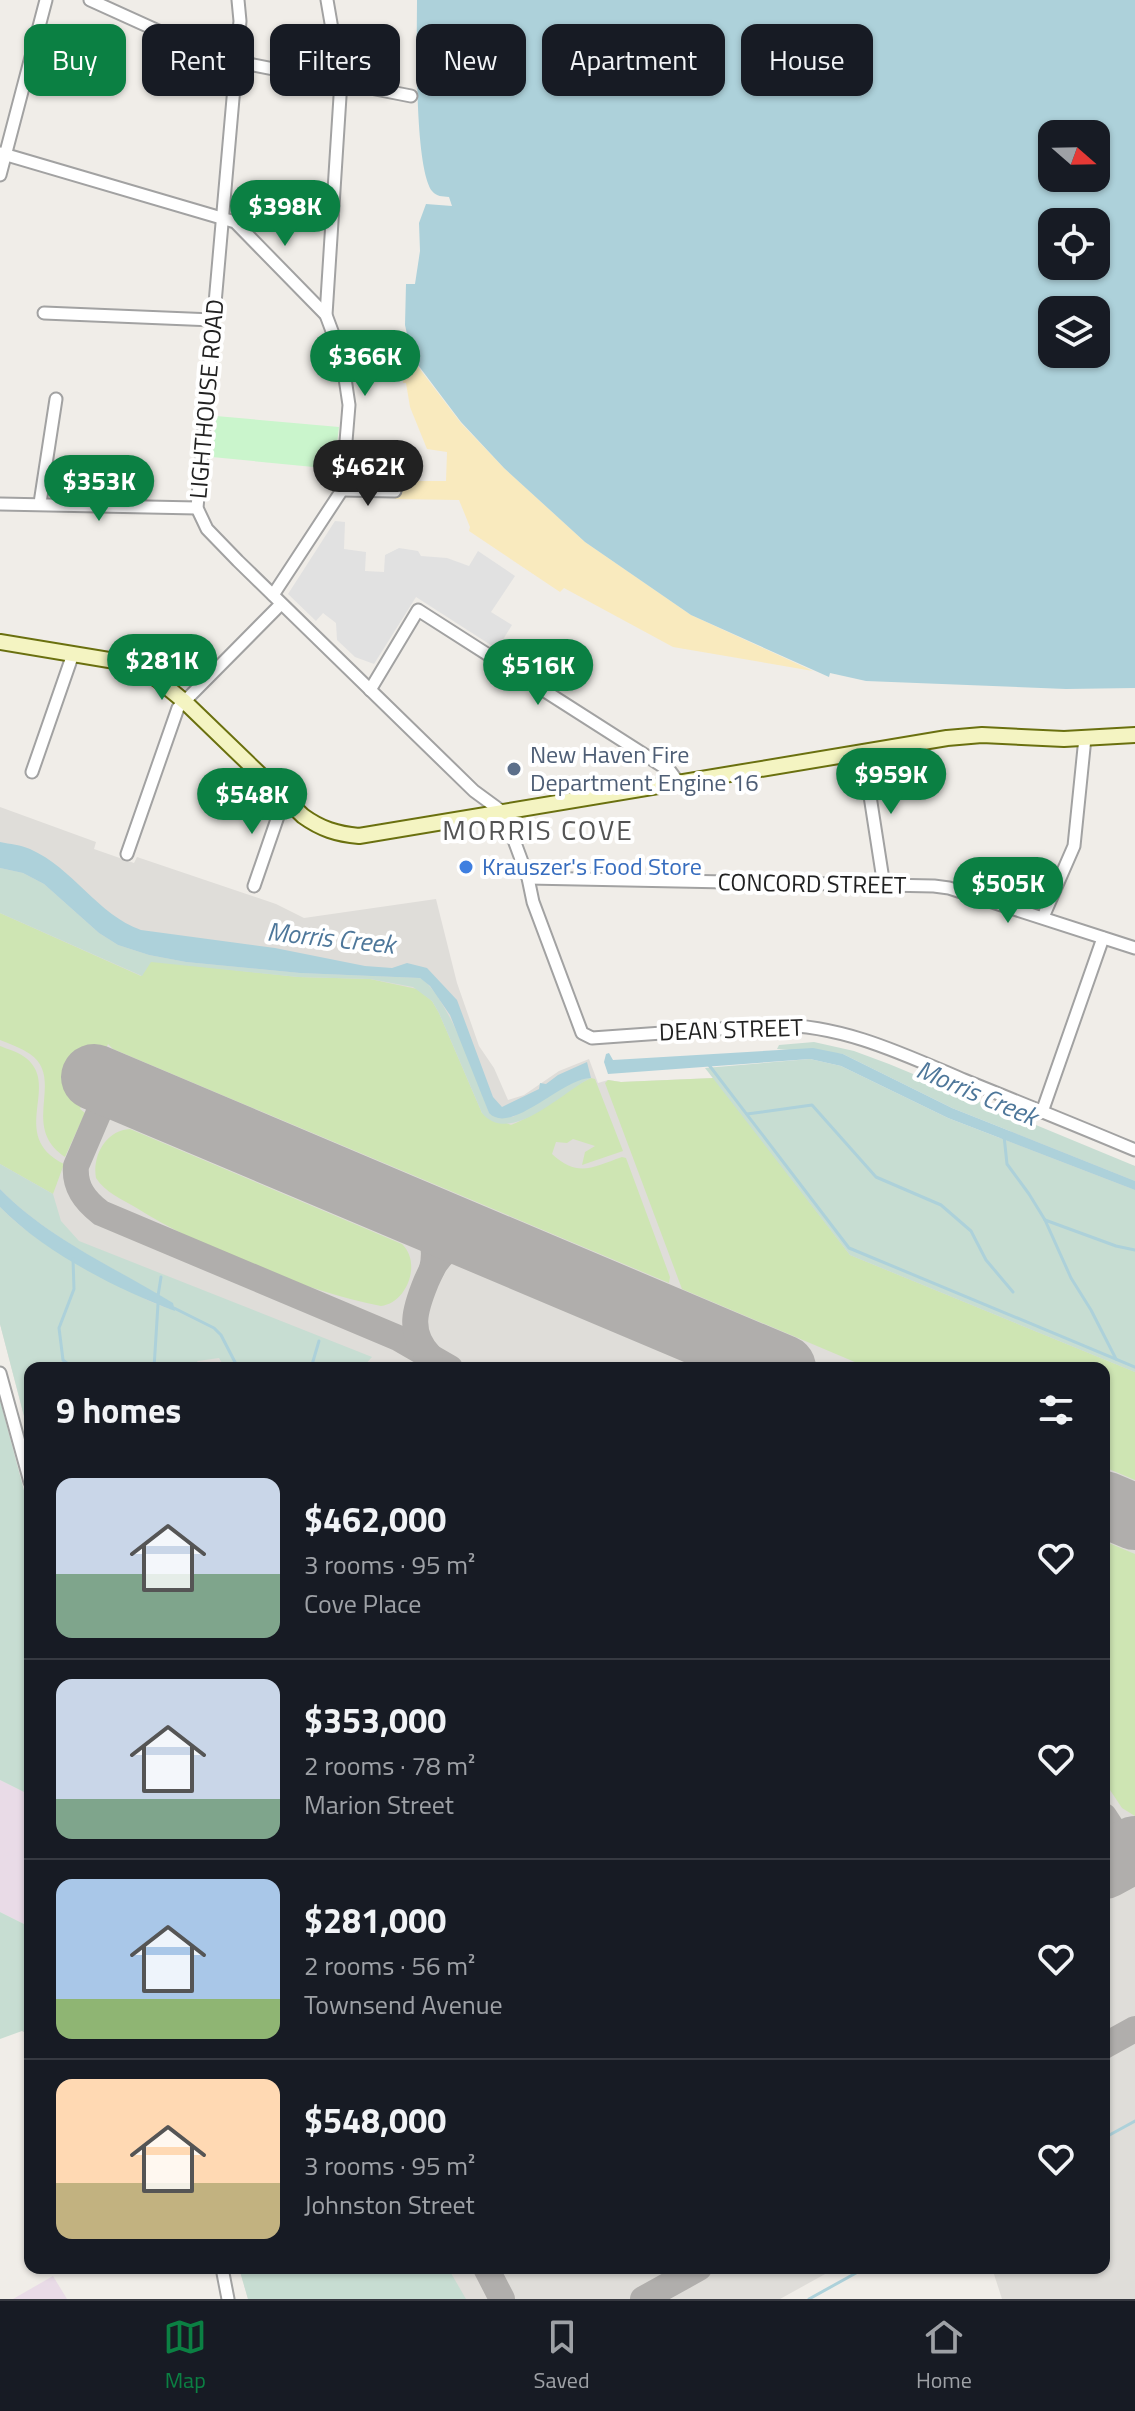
<!DOCTYPE html>
<html lang="en">
<head>
<meta charset="utf-8">
<style>
  :root { --surface:#171b24; --page:#20242c; --text:#f1f3f6; --muted:#9ea1a6; --line:#363941; --accent:#0b8043 }
  body { margin:0; font-family:"Titillium Web",sans-serif; background:var(--page); color:var(--text); height:100vh; display:flex; flex-direction:column; font-size:30px; white-space:nowrap }
  * { box-sizing:border-box; margin:0 }
  p { font-size:26px; color:var(--muted) }
  .icon { flex:none; width:44px; height:44px; fill:none; stroke:currentColor; stroke-width:2; stroke-linecap:round; stroke-linejoin:round }
  .map { position:relative; flex:1; overflow:hidden }
  .side { position:absolute; left:24px; top:1362px; width:1086px; height:912px; display:flex; flex-direction:column; background:var(--surface); border-radius:16px; box-shadow:0 2px 6px #0004 }
  .side>* { flex:none }
  .top-card { position:absolute; left:24px; top:24px; width:1088px; height:72px; display:flex; gap:16px }
  .needle { width:52px; rotate:110deg }
  .tools { position:absolute; left:1038px; top:120px; display:grid; gap:16px }
  .tools a { display:grid; place-items:center; width:72px; height:72px; border-radius:16px; background:var(--surface); box-shadow:0 2px 6px #0004; font-size:40px }
  .price { position:absolute; translate:-50% -68px; padding:0 18px; border-radius:28px; background:var(--accent); color:#fff; font-size:26px; line-height:52px; filter:drop-shadow(0 2px 4px #0008) }
  .price::after { content:''; position:absolute; left:50%; top:48px; width:24px; height:18px; margin-left:-12px; background:inherit; clip-path:polygon(0 0,100% 0,50% 100%) }
  .price.current { background:#222; color:#fff }
  ul { padding:0; list-style:none }
  li { display:flex; align-items:center; gap:24px; height:200px; padding:0 32px }
  li+li { border-top:2px solid var(--line) }
  li span { display:grid; place-items:center; flex:none; width:224px; height:160px; border-radius:16px; color:#555 }
  li>.icon { margin-inline-start:auto }
  span .icon { width:96px; height:96px; fill:#fffc; stroke-width:1 }
  li b { font-size:34px }
  h2 { display:flex; justify-content:space-between; align-items:center; height:96px; padding:0 32px; font-size:34px }
  .chip { padding:0 28px; border-radius:16px; background:var(--surface); box-shadow:0 2px 6px #0004; font-size:28px; line-height:72px }
  .chip.current { background:var(--accent); color:#fff }
  .dock { display:flex; justify-content:space-around; align-items:center; height:112px; border-top:2px solid var(--line); background:var(--surface); font-size:22px; color:var(--muted) }
  .dock a { display:grid; justify-items:center; gap:4px }
  .dock .current { color:var(--accent) }
  .map>svg:first-child { display:block }
</style>
</head>
<body>
<div class="map">
<svg width="1135" height="2299" viewBox="0 0 1135 2299">
  <rect width="100%" height="100%" fill="#f0ede8"/>
  <g fill="#e9dbe7">
    <path d="M0,1780L30,1795V1927L0,1912Z"/>
    <path d="M53,2276L67,2299H13Z"/>
  </g>
  <g fill="#dfddd9">
    <path d="M0,807L96,842L94,849L134,863L137,857L276,904L304,918L436,899L457,983L479,1046L494,1068L508,1100L524,1095L559,1071L589,1059L598,1083L608,1080L621,1082L714,1078L723,1075L996,1140L1013,1130L1135,1166V2299H1002L992,2268H1104V1368H30V1439L0,1324Z"/>
    <path d="M239,2268H836L780,2299H248Z"/>
  </g>
  <g fill="#cee5b3">
    <path d="M0,913L141,976L151,961L298,977L370,979L417,989L432,1001L439,1013L482,1113L511,1125C540,1114 563,1091 591,1078L595,1079L623,1151L582,1165L585,1152L595,1146L573,1139L567,1143L556,1142L552,1154C578,1178 593,1167 622,1157L626,1158L670,1277L669,1283L113,1049L108,1044L80,1109L85,1113L65,1157C19,1127 66,1079 30,1054C21,1048 10,1044 0,1040Z"/>
    <path d="M0,1046C7,1049 16,1051 23,1056C64,1083 6,1135 64,1164L53,1194L0,1164Z"/>
    <path d="M714,1078L850,1255L1135,1372V1480L1104,1467V1368H869L682,1289L605,1083L608,1080L621,1082Z"/>
    <path d="M130,1129L402,1244C422,1263 407,1303 381,1306C301,1290 204,1250 135,1207C121,1199 105,1192 96,1178C92,1156 106,1130 130,1129Z"/>
    <path d="M1104,1541L1135,1554V1816L1122,1808L1104,1781Z"/>
  </g>
  <g fill="#c7ddd2">
    <path d="M0,868L23,873L44,884L99,933L118,945L149,955L186,962L300,973L420,978C447,994 478,1081 489,1113L513,1117C533,1105 568,1078 591,1078C563,1091 510,1147 482,1113L439,1013L432,1001L413,987L370,979L298,977L151,962L142,976L0,913Z"/>
    <path d="M814,1042L854,1051L889,1064L1135,1166V1181L952,1108L843,1054L777,1049L779,1045Z"/>
    <path d="M810,1059L841,1066L948,1118L1135,1190V1372L850,1255L705,1068Z"/>
    <path d="M0,1164L53,1194L61,1221L79,1241L372,1357L362,1368H225L219,1358L198,1361L189,1368H30V1439L0,1324V1207C33,1241 76,1263 118,1285C136,1294 156,1306 175,1310L172,1303C113,1267 49,1239 0,1189Z"/>
    <path d="M0,1400L30,1513V1795L0,1780Z"/>
    <path d="M0,1912L30,1927V2035L22,2031L0,2039Z"/>
    <path d="M239,2268H448L466,2299H248Z"/>
  </g>
  <path fill="#f9eabe" d="M406,351L461,423L504,468L585,542L691,615L813,671L673,647L564,588L560,592L469,531L470,527L459,500L395,499L396,481H446L447,452L427,449L410,407L406,383H403Z"/>
  <path fill="#caf5cc" d="M216,416L339,427L334,469L212,457Z"/>
  <path fill="#e1e1e1" d="M335,521L345,522L344,549L366,552L365,571L384,572L385,555L399,548L418,551L421,556L447,558L469,566L478,551L515,576L491,612L512,625L497,649L416,597L374,664L355,657L337,640L336,623L323,613L316,621L288,594Z"/>
  <g fill="#add1da" fill-rule="evenodd">
    <path d="M417,0H1135V688L1066,689L866,681L830,673L829,677L691,615L585,542L504,468L461,422L412,357L405,325L406,284H415L420,251L419,223L426,204L452,206L449,197C442,196 437,197 432,191C414,166 417,37 417,0ZM1096,134V178H1052V134ZM1096,222V266H1052V222ZM1052,310H1096V354H1052Z"/>
    <path d="M0,842C10,844 21,845 30,849C73,868 98,915 141,930L275,948L365,966L392,968L407,963L427,968L457,1000L493,1097L502,1107L539,1089L540,1083L546,1084L558,1075L587,1062L591,1078C562,1078 511,1136 489,1113L450,1015L430,986L420,978L300,973L186,962L149,955L118,945L99,933L44,884L23,873L0,868Z"/>
    <path d="M813,1048L843,1054L952,1108L1135,1181V1190L948,1118L841,1066L810,1059L608,1074L604,1062L606,1054L609,1053L613,1060Z"/>
    <path d="M0,1189C49,1239 114,1267 173,1303L175,1311C116,1289 44,1252 0,1207Z"/>
  </g>
  <g fill="none" stroke-linecap="round" stroke-linejoin="round">
    <g stroke="#add1da" stroke-width="3">
      <path d="M709,1065L849,1248L1135,1367"/>
      <path d="M747,1114L812,1105L876,1177L941,1205L971,1231L986,1260L1013,1292"/>
      <path d="M1004,1136L1007,1164L1029,1194L1045,1220L1071,1278L1091,1310L1116,1359"/>
      <path d="M1045,1220L1116,1246L1135,1250"/>
      <path d="M158,1296L161,1277"/>
      <path d="M174,1308L214,1328L221,1335L238,1368"/>
      <path d="M73,1368L63,1360L59,1328L74,1289L73,1259"/>
      <path d="M154,1368L158,1304"/>
      <path d="M311,1368L319,1341"/>
      <path d="M1104,2138L1135,2121"/>
      <path d="M809,2299L865,2268"/>
    </g>
    <g stroke="#b0aeac" stroke-width="26">
      <path d="M111,1084L76,1166C74,1187 85,1201 101,1213L398,1338L450,1368"/>
      <path d="M412,1211C430,1229 438,1244 432,1269"/>
      <path d="M430,1356C407,1332 415,1309 426,1282C431,1271 436,1258 447,1251C457,1244 471,1243 483,1241"/>
      <path d="M1104,1816L1135,1863"/>
      <path d="M1104,2046L1135,2029"/>
      <path d="M486,2268L502,2299"/>
      <path d="M643,2299L699,2268"/>
    </g>
    <g stroke="#b0aeac" stroke-width="66">
      <path d="M94,1077L783,1368"/>
      <path d="M1104,1504L1135,1517"/>
      <path d="M1104,1866L1135,1849"/>
    </g>
    <g stroke="#a2a2a2" stroke-width="15">
      <g id="street">
        <path d="M90,0L218,58L411,96"/>
        <path d="M238,0L240,21L237,53L197,508L207,529L238,561L474,791L504,813L528,878L533,902L582,1033L592,1038L776,1025C843,1025 903,1054 964,1080C1021,1103 1078,1126 1135,1150"/>
        <path d="M0,153L235,222L326,315"/>
        <path d="M0,175L46,0"/>
        <path d="M44,313L213,320"/>
        <path d="M342,490L395,491"/>
        <path d="M40,503L56,399"/>
        <path d="M0,504L197,508"/>
        <path d="M273,595L342,490L349,405L342,358L326,315L341,81L327,0"/>
        <path d="M370,690L418,610L670,771L678,782"/>
        <path d="M863,751L884,886"/>
        <path d="M32,772L73,654"/>
        <path d="M127,854L178,708L281,604"/>
        <path d="M528,878L934,886L949,888L1135,948"/>
        <path d="M254,886L284,799"/>
        <path d="M1043,917L1074,846L1085,738"/>
        <path d="M1042,1112L1103,938"/>
        <path d="M0,1373L30,1482"/>
        <path d="M222,2268L228,2299"/>
      </g>
    </g>
    <g stroke="#6a700f" stroke-width="18">
      <path id="secondary" d="M0,642L115,661L137,668L157,679L185,702L303,816C321,829 337,834 359,836L947,738L982,735L1064,739L1135,735"/>
    </g>
    <use href="#street" stroke="#fff" stroke-width="11"/>
    <use href="#secondary" stroke="#f4f4c2" stroke-width="14"/>
  </g>
  <circle fill="#5c6f8a" stroke="#fff" stroke-width="3" cx="514" cy="769" r="8"/>
  <circle fill="#3f7fe0" stroke="#fff" stroke-width="3" cx="466" cy="867" r="8"/>
  <g text-anchor="middle" stroke-width="8" stroke-linejoin="round" paint-order="stroke">
    <g font-size="24" fill="#212121" stroke="#fff">
      <text transform="translate(207 399) rotate(-85)" y="8">LIGHTHOUSE ROAD</text>
      <text transform="translate(812 884) rotate(1)" y="8">CONCORD STREET</text>
      <text transform="translate(731 1030) rotate(-2)" y="8">DEAN STREET</text>
    </g>
    <g font-size="24" fill="#4e5e75" stroke="#fff" text-anchor="start">
      <text x="530" y="763">New Haven Fire<tspan x="530" dy="28">Department Engine 16</tspan></text>
    </g>
    <g font-size="24" fill="#366cbe" stroke="#fff" text-anchor="start">
      <text x="482" y="875">Krauszer's Food Store</text>
    </g>
    <g font-size="26" font-style="italic" fill="#4e779a" stroke="#fff">
      <text transform="translate(331 938) rotate(6)" y="9">Morris Creek</text>
      <text transform="translate(977 1093) rotate(23)" y="9">Morris Creek</text>
    </g>
    <g font-size="28" letter-spacing="2" fill="#545454" stroke="#fff">
      <text x="538" y="840">MORRIS COVE</text>
    </g>
  </g>
</svg>
<div class="tools">
<a><svg class="needle" viewBox="-14 -14 28 28"><path d="M0-13l5 13h-10z" fill="#e53935"/><path d="M0 13l5-13h-10z" fill="#9ea1a6"/></svg></a>
<a><svg class="icon" aria-label="locate" viewBox="0 0 24 24"><circle cx="12" cy="12" r="6"/><path d="M12 2v4M12 18v4M2 12h4M18 12h4"/></svg></a>
<a><svg class="icon" aria-label="layers" viewBox="0 0 24 24"><path d="M12 4l9 5-9 5-9-5zM3 14l9 5 9-5"/></svg></a>
</div>
<b class="price" style="left:285px;top:248px">$398K</b>
<b class="price" style="left:365px;top:398px">$366K</b>
<b class="price current" style="left:368px;top:508px">$462K</b>
<b class="price" style="left:99px;top:523px">$353K</b>
<b class="price" style="left:162px;top:702px">$281K</b>
<b class="price" style="left:538px;top:707px">$516K</b>
<b class="price" style="left:891px;top:816px">$959K</b>
<b class="price" style="left:252px;top:836px">$548K</b>
<b class="price" style="left:1008px;top:925px">$505K</b>
<div class="top-card">
<a class="chip current">Buy</a>
<a class="chip">Rent</a>
<a class="chip">Filters</a>
<a class="chip">New</a>
<a class="chip">Apartment</a>
<a class="chip">House</a>
</div>
<section class="side">
<h2>9 homes<svg class="icon" aria-label="filters" viewBox="0 0 24 24"><path d="M4 7h16M4 17h16"/><circle cx="9" cy="7" r="2"/><circle cx="15" cy="17" r="2"/></svg></h2>
<ul>
<li><span style="background:linear-gradient(#c9d6e8 60%,#7fa58c 0)"><svg class="icon" aria-label="home" viewBox="0 0 24 24"><path d="M3 11l9-7 9 7M6 9v11h12V9"/></svg></span><div><b>$462,000</b><p>3 rooms · 95 m²</p><p>Cove Place</p></div><svg class="icon" aria-label="heart" viewBox="0 0 24 24"><path d="M12 20l-8-8c-3-5 5-10 8-4 3-6 11-1 8 4z"/></svg></li>
<li><span style="background:linear-gradient(#c9d6e8 75%,#7fa58c 0)"><svg class="icon" aria-label="home" viewBox="0 0 24 24"><path d="M3 11l9-7 9 7M6 9v11h12V9"/></svg></span><div><b>$353,000</b><p>2 rooms · 78 m²</p><p>Marion Street</p></div><svg class="icon" aria-label="heart" viewBox="0 0 24 24"><path d="M12 20l-8-8c-3-5 5-10 8-4 3-6 11-1 8 4z"/></svg></li>
<li><span style="background:linear-gradient(#a9c7e8 75%,#8fb573 0)"><svg class="icon" aria-label="home" viewBox="0 0 24 24"><path d="M3 11l9-7 9 7M6 9v11h12V9"/></svg></span><div><b>$281,000</b><p>2 rooms · 56 m²</p><p>Townsend Avenue</p></div><svg class="icon" aria-label="heart" viewBox="0 0 24 24"><path d="M12 20l-8-8c-3-5 5-10 8-4 3-6 11-1 8 4z"/></svg></li>
<li><span style="background:linear-gradient(#ffd9b3 65%,#c2b280 0)"><svg class="icon" aria-label="home" viewBox="0 0 24 24"><path d="M3 11l9-7 9 7M6 9v11h12V9"/></svg></span><div><b>$548,000</b><p>3 rooms · 95 m²</p><p>Johnston Street</p></div><svg class="icon" aria-label="heart" viewBox="0 0 24 24"><path d="M12 20l-8-8c-3-5 5-10 8-4 3-6 11-1 8 4z"/></svg></li>
</ul>
</section>
</div>
<nav class="dock">
<a class="current"><svg class="icon" aria-label="map" viewBox="0 0 24 24"><path d="M3 6l6-2 6 2 6-2v14l-6 2-6-2-6 2zM9 4v14M15 6v14"/></svg>Map</a>
<a><svg class="icon" aria-label="saved" viewBox="0 0 24 24"><path d="M7 4h10v16l-5-4-5 4z"/></svg>Saved</a>
<a><svg class="icon" aria-label="home" viewBox="0 0 24 24"><path d="M3 11l9-7 9 7M6 9v11h12V9"/></svg>Home</a>
</nav>
</body>
</html>
